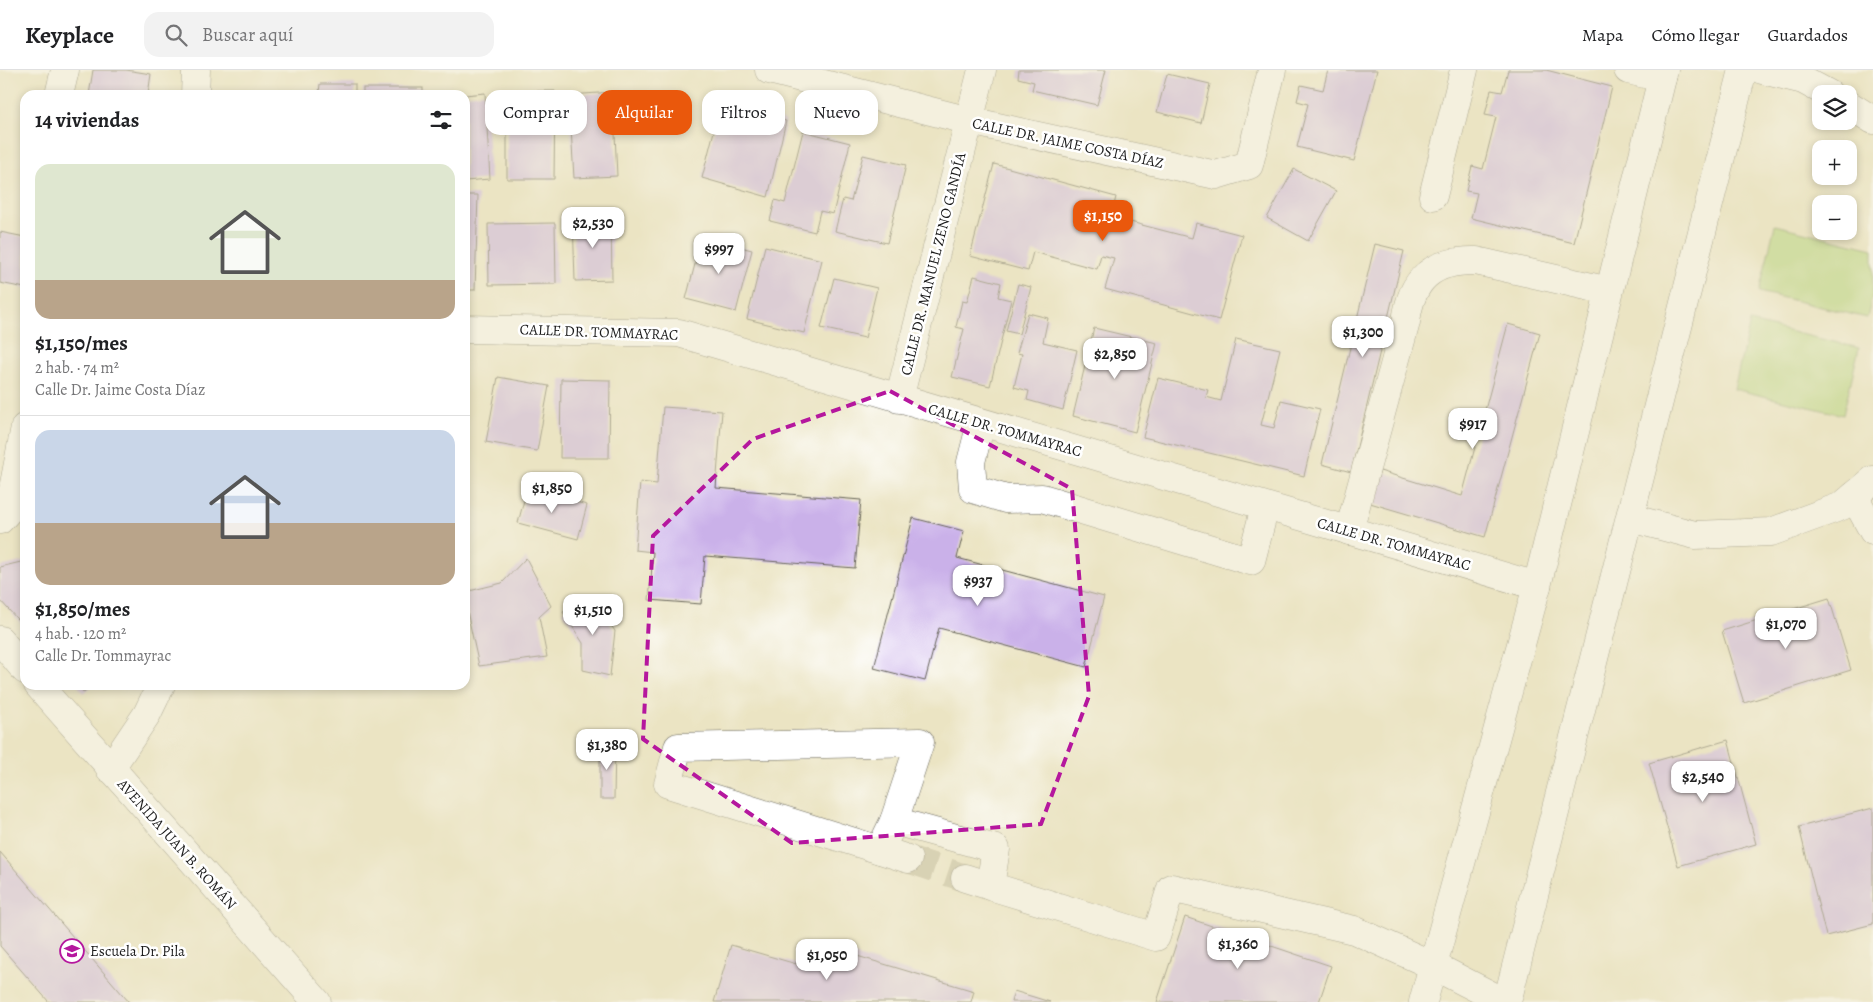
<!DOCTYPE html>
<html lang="es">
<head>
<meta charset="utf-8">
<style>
  :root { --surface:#fff; --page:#f2f2f2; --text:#202124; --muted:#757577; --line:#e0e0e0; --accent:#ea580c }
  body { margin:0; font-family:Alegreya,serif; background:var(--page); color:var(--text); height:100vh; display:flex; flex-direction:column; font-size:19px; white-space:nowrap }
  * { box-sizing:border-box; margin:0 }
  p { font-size:16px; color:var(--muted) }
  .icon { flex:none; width:28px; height:28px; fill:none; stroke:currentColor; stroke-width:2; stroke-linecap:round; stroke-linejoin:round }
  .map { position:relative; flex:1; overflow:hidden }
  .side { position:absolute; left:20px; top:20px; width:450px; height:600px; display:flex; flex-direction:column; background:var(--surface); border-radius:15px; box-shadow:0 2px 8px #0003 }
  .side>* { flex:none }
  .top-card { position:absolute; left:485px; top:20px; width:475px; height:45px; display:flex; gap:10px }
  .fabs { position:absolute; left:1812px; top:15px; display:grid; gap:10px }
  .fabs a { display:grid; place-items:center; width:45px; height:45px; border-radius:10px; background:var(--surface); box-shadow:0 2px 8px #0003; font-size:25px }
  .price { position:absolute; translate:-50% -42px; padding:0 11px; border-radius:10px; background:#fff; color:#222; font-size:16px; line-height:32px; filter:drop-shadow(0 1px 2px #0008) }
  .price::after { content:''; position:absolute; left:50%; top:30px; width:15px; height:11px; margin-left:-8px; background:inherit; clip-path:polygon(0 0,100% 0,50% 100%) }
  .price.active { background:var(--accent); color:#fff }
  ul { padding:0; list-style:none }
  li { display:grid; align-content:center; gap:10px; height:265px; padding:0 15px }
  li+li { border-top:1px solid var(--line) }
  li span { display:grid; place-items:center; height:155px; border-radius:15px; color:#555 }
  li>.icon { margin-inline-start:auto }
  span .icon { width:90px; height:90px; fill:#fffc; stroke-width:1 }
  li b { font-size:21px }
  h2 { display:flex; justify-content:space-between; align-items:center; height:60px; padding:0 15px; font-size:21px }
  .pill { padding:0 18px; border-radius:15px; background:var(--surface); box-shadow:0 2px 8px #0003; font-size:18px; line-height:45px }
  .pill.active { background:var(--accent); color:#fff }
  header { display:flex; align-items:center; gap:30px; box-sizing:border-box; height:70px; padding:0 25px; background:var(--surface); border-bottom:1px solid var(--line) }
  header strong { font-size:24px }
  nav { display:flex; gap:28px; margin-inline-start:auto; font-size:18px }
  .search { width:350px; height:45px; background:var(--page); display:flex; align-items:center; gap:12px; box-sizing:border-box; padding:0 18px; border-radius:15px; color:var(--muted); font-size:19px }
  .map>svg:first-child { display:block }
</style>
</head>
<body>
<header>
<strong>Keyplace</strong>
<div class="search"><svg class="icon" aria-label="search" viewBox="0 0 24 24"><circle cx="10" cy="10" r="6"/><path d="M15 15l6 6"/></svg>Buscar aquí</div>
<nav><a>Mapa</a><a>Cómo llegar</a><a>Guardados</a></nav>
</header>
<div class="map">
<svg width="1873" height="932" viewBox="0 0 1873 932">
  <rect width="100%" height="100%" fill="#fff"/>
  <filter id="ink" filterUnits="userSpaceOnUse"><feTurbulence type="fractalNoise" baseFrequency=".02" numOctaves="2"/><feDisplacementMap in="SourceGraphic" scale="10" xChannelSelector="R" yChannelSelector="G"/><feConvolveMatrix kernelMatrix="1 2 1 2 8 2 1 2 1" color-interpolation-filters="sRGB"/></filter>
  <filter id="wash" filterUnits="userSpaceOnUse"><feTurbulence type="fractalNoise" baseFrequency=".0096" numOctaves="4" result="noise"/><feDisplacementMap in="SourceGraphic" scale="20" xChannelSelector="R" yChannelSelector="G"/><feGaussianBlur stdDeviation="1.12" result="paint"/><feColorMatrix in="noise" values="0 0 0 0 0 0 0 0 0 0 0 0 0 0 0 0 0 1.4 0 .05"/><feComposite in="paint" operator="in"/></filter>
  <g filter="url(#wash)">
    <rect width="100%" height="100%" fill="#ebe4c3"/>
    <g fill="#b2d47b" stroke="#67784c">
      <path d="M1775,155L1873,179V223L1867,248L1759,222Z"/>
      <path d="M1750,252L1859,278L1843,345L1734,319Z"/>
    </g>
    <g id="blocks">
      <g fill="#cab1e9">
        <path d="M93,0H126L151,4L148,25H89Z"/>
        <path d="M1019,0H1106L1097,35L1032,20L1034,12L1018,8Z"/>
        <path d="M1328,0H1377L1354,91L1297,77L1308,34L1297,31L1301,15L1323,20Z"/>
        <path d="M1508,0H1546L1612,17L1574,173L1471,148L1477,123L1466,121L1472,96L1483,99L1496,47L1485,45L1491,20L1502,22Z"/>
        <path d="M1167,4L1210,14L1201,53L1157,42Z"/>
        <path d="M320,14H355V25H301V23H319Z"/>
        <rect x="363" y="18" width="60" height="7"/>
        <path d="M507,21H555L554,109H507Z"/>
        <path d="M613,22L617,106L574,108L569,25Z"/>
        <rect x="228" y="23" width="14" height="2"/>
        <path d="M485,23L490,109L465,111V25Z"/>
        <path d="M721,34L786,51L768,127L702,108Z"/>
        <path d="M803,61L850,73L833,144L820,141L815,162L770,151L775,130L785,133Z"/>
        <path d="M863,85L906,95L887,173L835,161L843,129L851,131Z"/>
        <path d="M994,94L1116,127L1111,147L1192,168L1196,153L1242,165L1219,250L1105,219L1114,188L1101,185L1097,199L1033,182L1028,201L970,186Z"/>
        <path d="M1294,99L1336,121L1308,171L1267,148Z"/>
        <path d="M465,125H478L475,220H465Z"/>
        <path d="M611,147L612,210L575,211L573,148Z"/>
        <path d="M555,153L556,214L489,215L488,154Z"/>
        <path d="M0,162L25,167V218L0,213Z"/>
        <path d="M702,167L752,180L736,242L686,229Z"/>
        <path d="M1375,174L1404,181L1351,402L1322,394Z"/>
        <path d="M765,176L822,190L804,263L747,249Z"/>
        <path d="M974,206L1001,213L998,227L1011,230L990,316L952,307L964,259L956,257L962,231L967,232Z"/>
        <path d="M834,208L877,218L865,268L821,258Z"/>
        <path d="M1018,214L1031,217L1019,264L1006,261Z"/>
        <path d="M1028,243L1048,248L1043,272L1077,280L1063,340L1027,330L1029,321L1014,317L1022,284L1017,283Z"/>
        <path d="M1508,254L1540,263L1485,467L1370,433L1380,401L1462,426Z"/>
        <path d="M1094,258L1157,273L1135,362L1073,346Z"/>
        <path d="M1236,269L1280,279L1261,355L1274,358L1281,330L1320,339L1304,406L1143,367L1158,308L1208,320L1206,327L1221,331Z"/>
        <path d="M498,307L549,316L537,381L486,372Z"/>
        <path d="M561,309L610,310L609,388H560Z"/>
        <path d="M663,337L722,341L716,418L861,430L855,498L705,486L701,534L649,530L653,482L635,480L640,412L657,414Z"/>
        <path d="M527,419L587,435L578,469L518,453Z"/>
        <path d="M913,448L964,461L957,488L1104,527L1086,597L939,558L925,611L874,598Z"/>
        <path d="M526,488L551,536L539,547L547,587L479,596L465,532V522L502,513Z"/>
        <path d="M25,491V558L0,530V497Z"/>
        <path d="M589,525L615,561L610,606L583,600V573L563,542Z"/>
        <path d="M1829,528L1851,600L1744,633L1722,561Z"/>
        <path d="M77,615H93L84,623Z"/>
        <path d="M1728,670L1756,774L1678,796L1649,693Z"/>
        <path d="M600,674H615L614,729H600Z"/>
        <path d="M1873,738V854L1826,866L1799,757Z"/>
        <path d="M0,782L129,932H49L0,876Z"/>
        <path d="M1185,847L1331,896L1319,932H1157Z"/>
        <path d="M817,874L974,921L971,932H714L731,875L810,898Z"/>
        <path d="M1014,921L1050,932H1011Z"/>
      </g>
    </g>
  </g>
  <g filter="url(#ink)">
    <use href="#blocks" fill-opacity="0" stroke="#646256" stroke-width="1"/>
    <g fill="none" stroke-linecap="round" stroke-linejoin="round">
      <path stroke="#c2bca2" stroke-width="28" stroke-dasharray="28 14" stroke-linecap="butt" d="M908,789L965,808"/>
      <g stroke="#646256" stroke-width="29">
        <g id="minor">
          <path d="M769,0L970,51L1216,105L1249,95L1272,0"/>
          <path d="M1628,0L1662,8"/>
          <path d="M1762,0L1803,10L1829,24"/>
          <path d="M59,25L65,0"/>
          <path d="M195,25L196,0"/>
          <path d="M1849,35L1873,50"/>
          <path d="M1433,126L1464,0"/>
          <path d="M465,259L679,263L1537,516"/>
          <path d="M899,329L982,0"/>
          <path d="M981,353L971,392L973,419L1006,429L1042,428L1251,491L1265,437"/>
          <path d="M1854,426L1873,461"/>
          <path d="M1630,448L1695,465L1771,462L1842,436L1873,410"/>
          <path d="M0,450L9,440L25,357"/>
          <path d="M1349,461L1406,252C1411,209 1432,190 1476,191L1609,221"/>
          <path d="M920,672L894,751L880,780L668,714L678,677Z"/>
          <path d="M110,699L147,644L161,615"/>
          <path d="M894,751L996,779L990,816L1156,867L1171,818L1354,860L1434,896L1504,932"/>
          <path d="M880,780L908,789"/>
          <path d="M965,808L990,816"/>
        </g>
      </g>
      <g stroke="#646256" stroke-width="29">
        <g id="major">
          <path d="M0,570L25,600"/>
          <path d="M38,615L317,932"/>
          <path d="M1423,932L1537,516L1664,0"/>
          <path d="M1507,932L1743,0"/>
        </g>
      </g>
      <use href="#minor" stroke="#fff" stroke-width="28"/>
      <use href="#major" stroke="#fff" stroke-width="28"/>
    </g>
  </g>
  <path d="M0 0H1873V932H0ZM890,321L1072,419L1089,626L1041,754L792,773L643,669L653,466L753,369Z" fill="#ebe4c3" fill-opacity=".55" fill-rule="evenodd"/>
  <path fill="none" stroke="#b5179e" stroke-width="4" stroke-dasharray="10 6" stroke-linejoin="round" d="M890,321L1072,419L1089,626L1041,754L792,773L643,669L653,466L753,369Z"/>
  <defs>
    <g id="school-ring" transform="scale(1.25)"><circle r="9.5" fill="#fff" stroke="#b5179e" stroke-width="1.5"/><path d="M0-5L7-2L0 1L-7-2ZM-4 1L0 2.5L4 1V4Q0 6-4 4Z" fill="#b5179e"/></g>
  </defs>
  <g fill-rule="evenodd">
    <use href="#school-ring" x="72" y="881"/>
  </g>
  <g text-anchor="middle" stroke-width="5" stroke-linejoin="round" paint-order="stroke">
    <g font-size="15" fill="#1c1c1c" stroke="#fff">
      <text transform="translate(1068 73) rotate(12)" y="5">CALLE DR. JAIME COSTA DÍAZ</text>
      <text transform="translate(933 194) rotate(-76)" y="5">CALLE DR. MANUEL ZENO GANDÍA</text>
      <text transform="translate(599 262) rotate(2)" y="5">CALLE DR. TOMMAYRAC</text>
      <text transform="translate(1005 360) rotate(16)" y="5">CALLE DR. TOMMAYRAC</text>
      <text transform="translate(1394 474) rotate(16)" y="5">CALLE DR. TOMMAYRAC</text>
      <text transform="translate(177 774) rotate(48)" y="5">AVENIDA JUAN B. ROMÁN</text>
    </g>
    <g font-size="15" fill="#1c1c1c" stroke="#fff" text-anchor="start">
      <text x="90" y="886">Escuela Dr. Pila</text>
    </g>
  </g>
</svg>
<div class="fabs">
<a><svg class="icon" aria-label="layers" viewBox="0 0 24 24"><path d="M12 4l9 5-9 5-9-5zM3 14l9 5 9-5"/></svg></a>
<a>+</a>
<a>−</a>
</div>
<b class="price active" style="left:1103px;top:172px">$1,150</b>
<b class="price" style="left:593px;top:179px">$2,530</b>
<b class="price" style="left:719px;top:205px">$997</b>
<b class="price" style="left:1363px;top:288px">$1,300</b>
<b class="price" style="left:1115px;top:310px">$2,850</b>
<b class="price" style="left:1473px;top:380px">$917</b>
<b class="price" style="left:552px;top:444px">$1,850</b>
<b class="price" style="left:978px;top:537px">$937</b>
<b class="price" style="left:593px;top:566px">$1,510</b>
<b class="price" style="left:1786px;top:580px">$1,070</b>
<b class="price" style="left:607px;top:701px">$1,380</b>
<b class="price" style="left:1703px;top:733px">$2,540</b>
<b class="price" style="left:1238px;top:900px">$1,360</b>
<b class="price" style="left:827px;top:911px">$1,050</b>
<div class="top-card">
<a class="pill">Comprar</a>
<a class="pill active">Alquilar</a>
<a class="pill">Filtros</a>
<a class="pill">Nuevo</a>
</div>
<section class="side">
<h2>14 viviendas<svg class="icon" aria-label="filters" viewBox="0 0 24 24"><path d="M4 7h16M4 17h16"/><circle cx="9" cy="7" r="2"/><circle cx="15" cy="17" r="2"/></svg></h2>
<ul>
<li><span style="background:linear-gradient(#dfe7d0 75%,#b9a48a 0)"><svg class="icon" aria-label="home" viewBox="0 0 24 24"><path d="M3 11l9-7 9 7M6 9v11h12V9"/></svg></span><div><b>$1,150/mes</b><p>2 hab. · 74 m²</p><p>Calle Dr. Jaime Costa Díaz</p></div></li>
<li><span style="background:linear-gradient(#c9d6e8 60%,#b9a48a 0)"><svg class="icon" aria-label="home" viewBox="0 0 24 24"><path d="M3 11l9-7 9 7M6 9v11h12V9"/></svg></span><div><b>$1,850/mes</b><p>4 hab. · 120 m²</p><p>Calle Dr. Tommayrac</p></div></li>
</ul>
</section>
</div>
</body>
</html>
